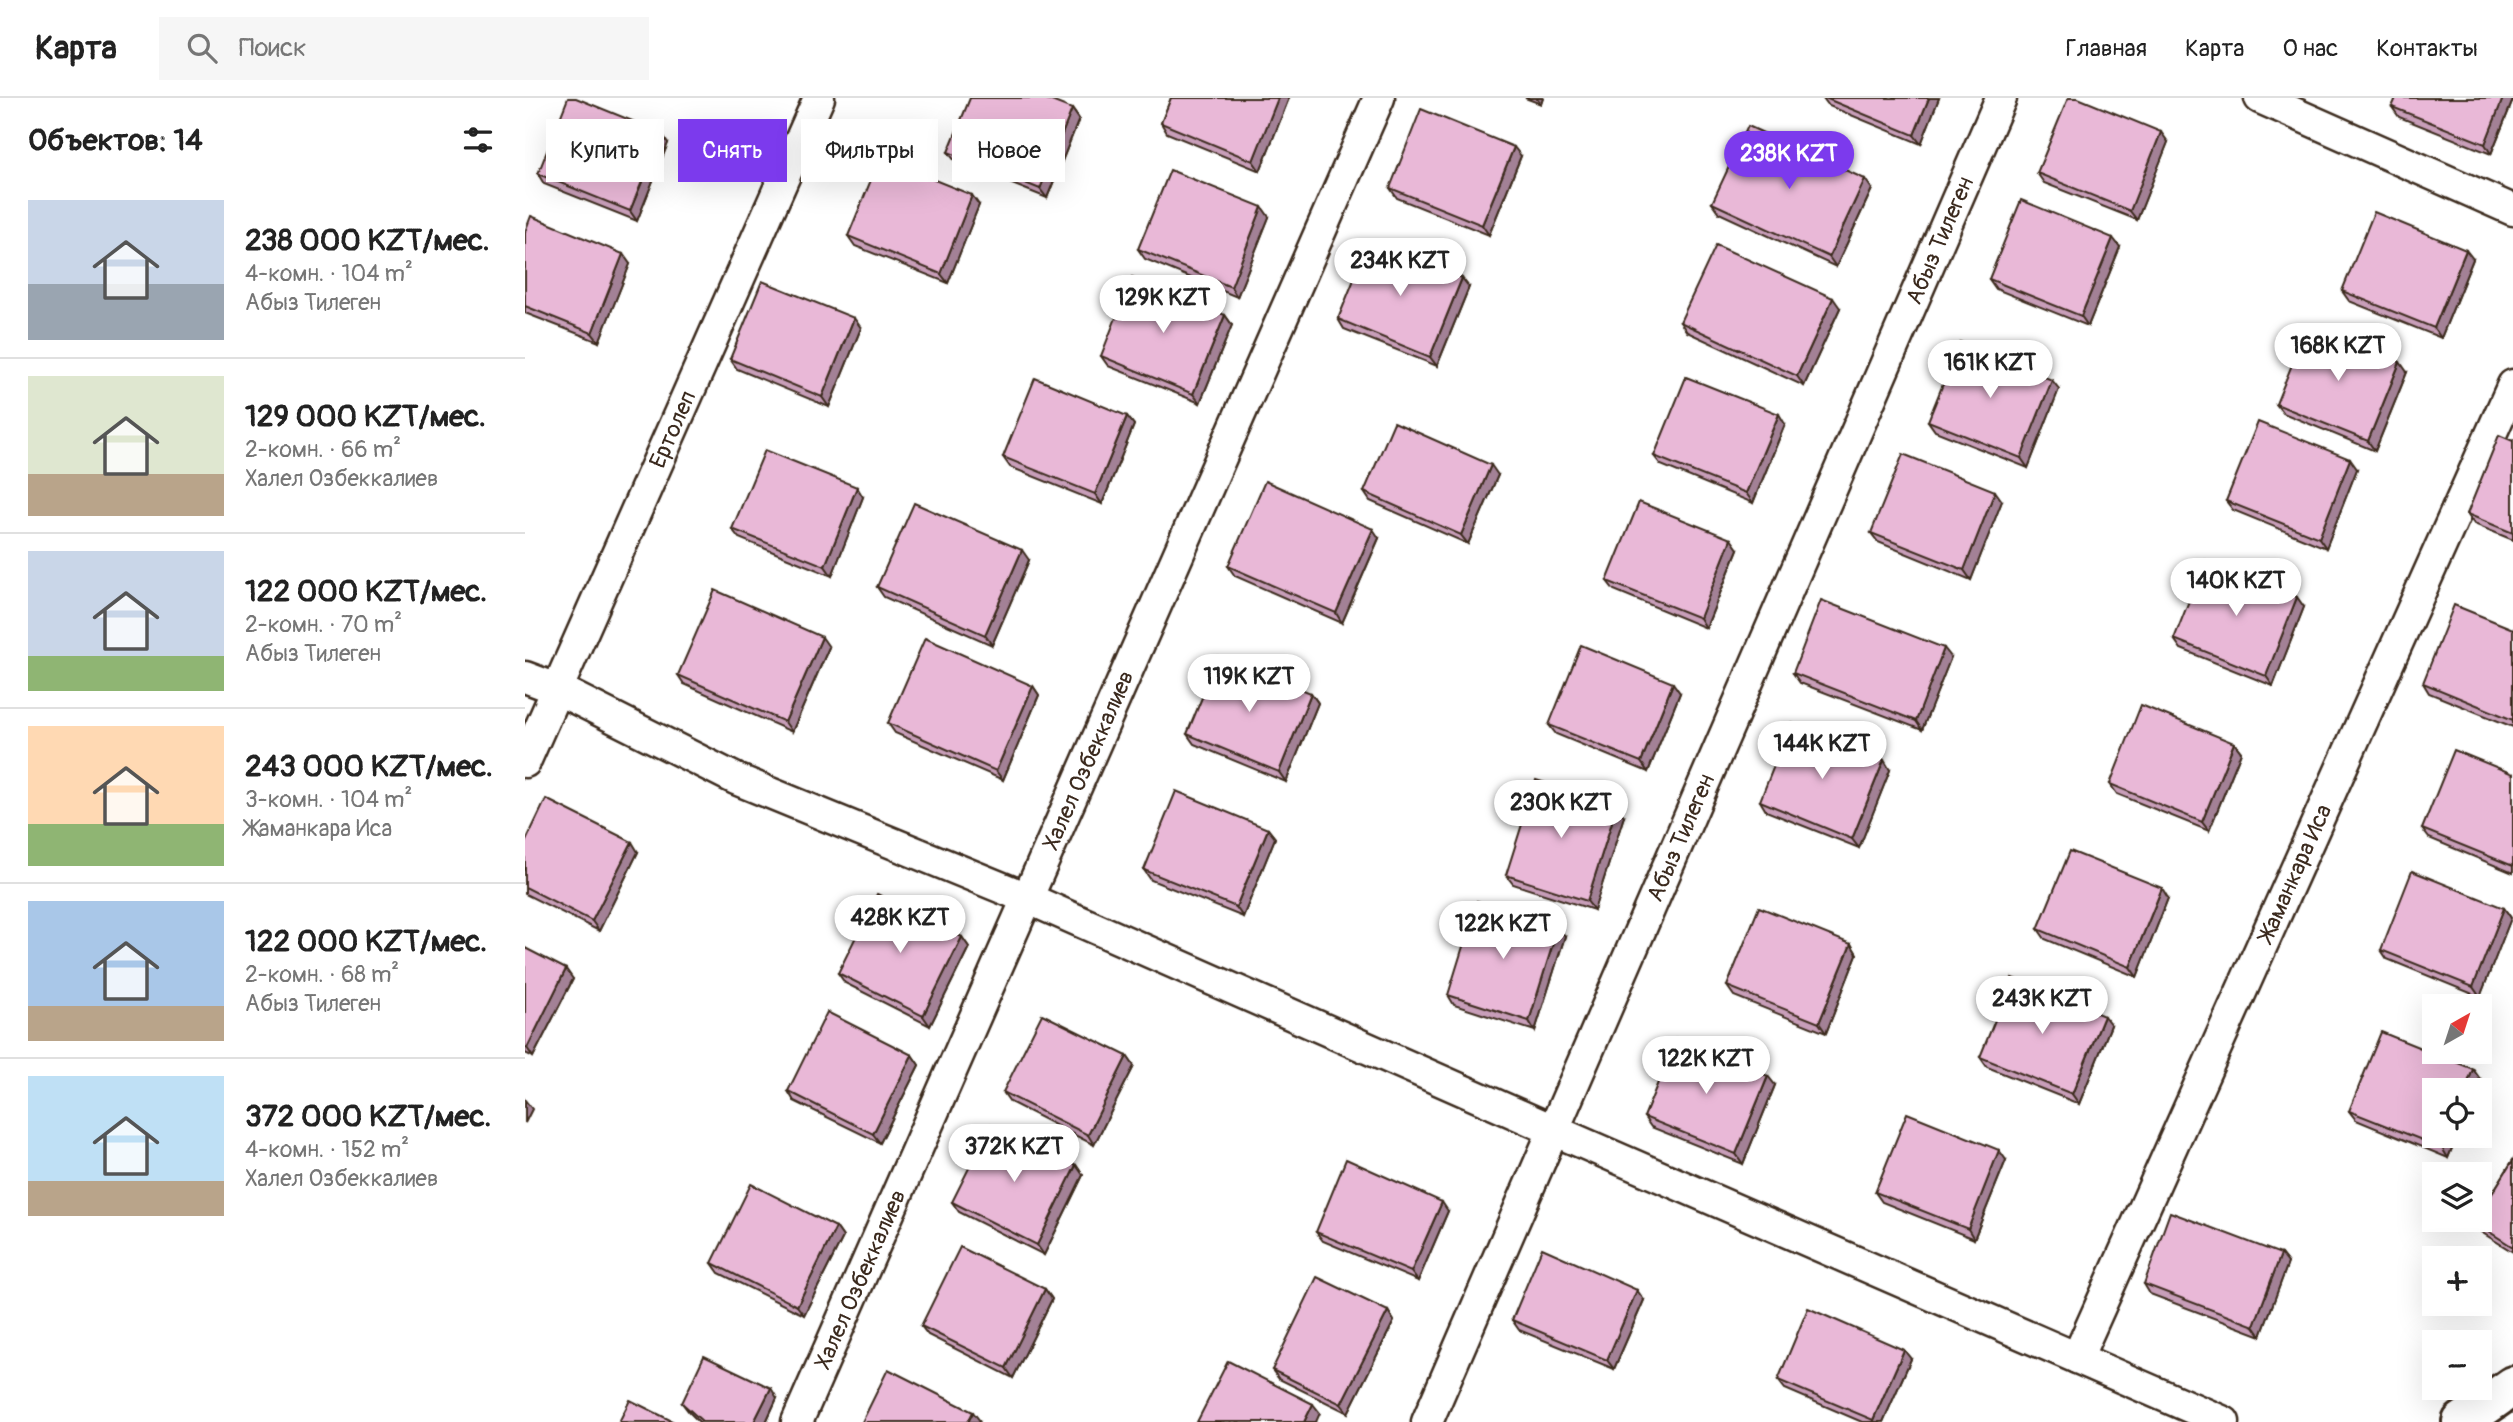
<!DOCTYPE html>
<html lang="ru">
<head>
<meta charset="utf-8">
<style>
  :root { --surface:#fff; --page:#f6f6f6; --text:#222; --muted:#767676; --line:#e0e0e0; --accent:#7c3aed }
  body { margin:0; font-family:Pangolin,sans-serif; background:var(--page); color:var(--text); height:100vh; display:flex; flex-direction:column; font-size:26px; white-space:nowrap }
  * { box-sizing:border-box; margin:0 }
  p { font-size:23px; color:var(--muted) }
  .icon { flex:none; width:38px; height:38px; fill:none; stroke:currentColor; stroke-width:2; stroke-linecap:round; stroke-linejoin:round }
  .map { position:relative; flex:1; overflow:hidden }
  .drawer { display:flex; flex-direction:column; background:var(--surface); width:525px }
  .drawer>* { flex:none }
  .guide { position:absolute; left:21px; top:21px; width:665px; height:63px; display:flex; gap:14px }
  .needle { width:46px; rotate:39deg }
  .buttons { position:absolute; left:1897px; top:896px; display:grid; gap:14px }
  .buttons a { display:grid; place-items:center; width:70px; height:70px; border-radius:0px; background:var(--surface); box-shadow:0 7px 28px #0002; font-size:35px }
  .price { position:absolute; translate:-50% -60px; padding:0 16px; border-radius:24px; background:#fff; color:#222; font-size:23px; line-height:46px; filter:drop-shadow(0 2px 4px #0008) }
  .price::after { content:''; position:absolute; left:50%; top:42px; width:21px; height:16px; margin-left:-10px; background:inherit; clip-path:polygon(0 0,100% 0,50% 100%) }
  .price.selected { background:var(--accent); color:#fff }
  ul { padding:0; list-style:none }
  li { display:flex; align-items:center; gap:21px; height:175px; padding:0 28px }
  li+li { border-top:2px solid var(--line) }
  li span { display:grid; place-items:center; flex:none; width:196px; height:140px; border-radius:0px; color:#555 }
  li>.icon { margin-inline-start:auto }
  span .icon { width:84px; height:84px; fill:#fffc; stroke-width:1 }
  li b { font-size:30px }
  h2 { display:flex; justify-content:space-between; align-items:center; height:84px; padding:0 28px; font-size:30px }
  .chip { padding:0 24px; border-radius:0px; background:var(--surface); box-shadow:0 7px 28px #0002; font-size:24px; line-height:63px }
  .chip.selected { background:var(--accent); color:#fff }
  header { display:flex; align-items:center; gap:42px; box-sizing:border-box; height:98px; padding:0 35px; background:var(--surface); border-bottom:2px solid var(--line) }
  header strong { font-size:33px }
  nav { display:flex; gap:38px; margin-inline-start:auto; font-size:24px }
  .search { width:490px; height:63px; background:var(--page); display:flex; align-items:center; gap:18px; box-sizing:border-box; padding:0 24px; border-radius:0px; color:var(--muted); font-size:26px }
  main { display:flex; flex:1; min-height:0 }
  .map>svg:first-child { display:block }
</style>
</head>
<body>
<header>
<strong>Карта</strong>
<div class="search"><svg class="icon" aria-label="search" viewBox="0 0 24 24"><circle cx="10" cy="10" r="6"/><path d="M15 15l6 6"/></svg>Поиск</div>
<nav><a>Главная</a><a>Карта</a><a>О нас</a><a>Контакты</a></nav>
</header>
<main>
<section class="drawer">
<h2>Объектов: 14<svg class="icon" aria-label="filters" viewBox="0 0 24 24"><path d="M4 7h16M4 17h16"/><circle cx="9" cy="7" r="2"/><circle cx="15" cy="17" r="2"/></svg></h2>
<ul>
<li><span style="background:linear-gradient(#c9d6e8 60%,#9aa5b1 0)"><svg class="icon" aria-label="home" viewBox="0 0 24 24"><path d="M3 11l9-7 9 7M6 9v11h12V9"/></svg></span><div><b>238 000 KZT/мес.</b><p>4-комн. · 104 m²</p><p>Абыз Тилеген</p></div></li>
<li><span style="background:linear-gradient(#dfe7d0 70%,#b9a48a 0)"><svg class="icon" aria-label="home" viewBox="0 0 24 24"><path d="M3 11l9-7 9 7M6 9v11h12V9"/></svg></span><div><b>129 000 KZT/мес.</b><p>2-комн. · 66 m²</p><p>Халел Озбеккалиев</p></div></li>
<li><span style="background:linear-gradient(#c9d6e8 75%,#8fb573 0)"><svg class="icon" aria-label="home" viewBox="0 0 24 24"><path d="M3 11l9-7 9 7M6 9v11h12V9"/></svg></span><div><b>122 000 KZT/мес.</b><p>2-комн. · 70 m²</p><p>Абыз Тилеген</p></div></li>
<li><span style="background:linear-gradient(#ffd9b3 70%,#8fb573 0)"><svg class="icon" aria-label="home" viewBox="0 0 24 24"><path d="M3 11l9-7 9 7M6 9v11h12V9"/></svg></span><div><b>243 000 KZT/мес.</b><p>3-комн. · 104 m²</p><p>Жаманкара Иса</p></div></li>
<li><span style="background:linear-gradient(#a9c7e8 75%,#b9a48a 0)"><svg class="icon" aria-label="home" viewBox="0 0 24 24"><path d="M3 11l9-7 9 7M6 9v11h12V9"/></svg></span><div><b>122 000 KZT/мес.</b><p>2-комн. · 68 m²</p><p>Абыз Тилеген</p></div></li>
<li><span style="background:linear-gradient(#bfe0f5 75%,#b9a48a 0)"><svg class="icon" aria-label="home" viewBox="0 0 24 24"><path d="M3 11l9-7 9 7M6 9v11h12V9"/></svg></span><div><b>372 000 KZT/мес.</b><p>4-комн. · 152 m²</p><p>Халел Озбеккалиев</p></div></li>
</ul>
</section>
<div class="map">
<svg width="1988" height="1324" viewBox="0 0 1988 1324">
  <rect width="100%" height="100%" fill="#fff"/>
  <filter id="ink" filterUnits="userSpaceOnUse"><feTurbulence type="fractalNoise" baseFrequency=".0143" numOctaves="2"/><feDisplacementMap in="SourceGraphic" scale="14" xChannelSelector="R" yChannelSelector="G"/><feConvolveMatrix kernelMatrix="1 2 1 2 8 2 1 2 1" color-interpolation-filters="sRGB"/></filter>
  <g filter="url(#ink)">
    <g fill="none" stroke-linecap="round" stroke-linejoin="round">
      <g stroke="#3b2a1e" stroke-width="35">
        <g id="street">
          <path d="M1735,0L1988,112"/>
          <path d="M0,579L32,591L211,681L502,800L1028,1032L1699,1324"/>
          <path id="s1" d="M0,664L294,0"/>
          <path id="s2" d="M1552,1260L1988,287"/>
          <path id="s3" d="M272,1324L854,0"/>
          <path id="s4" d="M902,1324L1476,0"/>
        </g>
      </g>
      <g stroke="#3b2a1e" stroke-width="44">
        <path id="secondary" d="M1937,1324L1988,1288"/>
      </g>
      <use href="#street" stroke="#fff" stroke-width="30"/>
      <use href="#secondary" stroke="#fff" stroke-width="38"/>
    </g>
    <g fill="#c89eb9" stroke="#3b2a1e" stroke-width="2">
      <path d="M646,0H764L735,73L642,35L636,25Z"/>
      <path d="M1000,0H1018L1016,6Z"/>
      <path d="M1298,0H1414L1396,46L1304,8Z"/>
      <path d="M1988,0V2L1966,56L1874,19L1867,9Z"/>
      <path d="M547,11L554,21L522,100L430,63L423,54Z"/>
      <path d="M1643,44L1612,122L1519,85L1512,75Z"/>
      <path d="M143,45L112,123L19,86L13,76Z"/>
      <path d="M996,58L964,137L872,100L865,90Z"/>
      <path d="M1347,91L1311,169L1194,115L1187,105Z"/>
      <path d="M454,107L423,185L330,148L323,138Z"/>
      <path d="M744,119L712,199L620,161L613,151Z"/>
      <path d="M0,134L105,166L74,244L0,215Z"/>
      <path d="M1595,149L1563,228L1471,191L1464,181Z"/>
      <path d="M1948,161L1916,240L1824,203L1817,193Z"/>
      <path d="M944,189L912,268L819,231L813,221Z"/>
      <path d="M1315,210L1279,288L1162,234L1155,224Z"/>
      <path d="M700,217L707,227L675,305L583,268L576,258Z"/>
      <path d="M336,230L304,309L212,271L205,261Z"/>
      <path d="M1882,274L1850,353L1758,315L1751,306Z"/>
      <path d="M1534,291L1503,370L1410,333L1403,323Z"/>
      <path d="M602,318L609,327L577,406L485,369L478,359Z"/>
      <path d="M1260,326L1228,405L1136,367L1129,358Z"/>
      <path d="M1988,343V442L1949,426L1942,416Z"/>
      <path d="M1832,371L1801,450L1708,412L1701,403Z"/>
      <path d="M973,377L943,446L845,403L839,394Z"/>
      <path d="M338,399L307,478L214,440L207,431Z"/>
      <path d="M1477,403L1446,482L1353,444L1346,435Z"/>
      <path d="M854,440L817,525L710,478L703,468Z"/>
      <path d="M1213,451L1181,530L1089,492L1082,483Z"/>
      <path d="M504,462L467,547L359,499L352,489Z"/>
      <path d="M1779,509L1748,588L1656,551L1649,541Z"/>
      <path d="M1988,531V629L1904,595L1898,585Z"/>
      <path d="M304,549L267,634L159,586L153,577Z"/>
      <path d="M1426,559L1397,632L1275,585L1268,575Z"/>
      <path d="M508,588L514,597L478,682L370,635L363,625Z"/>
      <path d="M786,595L793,605L761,684L669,646L662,636Z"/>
      <path d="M1155,595L1123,674L1031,636L1024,627Z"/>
      <path d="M1709,645L1716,654L1684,733L1592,696L1585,686Z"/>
      <path d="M1365,672L1334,750L1241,713L1235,703Z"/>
      <path d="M1988,676V775L1904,740L1897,731Z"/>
      <path d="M1099,718L1069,812L988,786L981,777Z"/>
      <path d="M743,731L750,740L718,819L626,782L619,772Z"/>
      <path d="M0,745L113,754L74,833L0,796Z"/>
      <path d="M1643,800L1612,879L1520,841L1513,831Z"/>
      <path d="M1979,810L1986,820L1955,899L1862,861L1856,852Z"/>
      <path d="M1040,838L1010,933L929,907L923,897Z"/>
      <path d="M437,839L444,849L405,928L320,885L313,875Z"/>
      <path d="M1326,846L1332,856L1301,935L1209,898L1202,888Z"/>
      <path d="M0,850L48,881L8,959L0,955Z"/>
      <path d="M1586,927L1554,1006L1462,969L1455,959Z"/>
      <path d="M387,957L394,967L355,1045L269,1003L263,993Z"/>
      <path d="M602,958L609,968L569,1047L485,1004L478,994Z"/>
      <path d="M1955,981L1951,992H1909V1038H1932L1923,1060L1831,1022L1824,1013Z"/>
      <path d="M1250,987L1218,1066L1126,1029L1119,1019Z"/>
      <path d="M1481,1062L1449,1141L1357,1104L1350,1094Z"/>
      <path d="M1988,1062V1154L1956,1134L1949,1124Z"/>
      <path d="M551,1067L558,1077L519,1157L434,1114L427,1104Z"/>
      <path d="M923,1113L893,1183L798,1143L791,1134Z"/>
      <path d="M311,1129L318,1139L279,1217L194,1175L187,1165Z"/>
      <path d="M1756,1156L1763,1165L1736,1238L1625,1196L1619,1186Z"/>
      <path d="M520,1191L527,1201L488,1280L403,1237L396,1228Z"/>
      <path d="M1119,1202L1089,1271L994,1232L987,1222Z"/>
      <path d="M863,1213L869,1223L823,1315L754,1281L747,1272Z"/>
      <path d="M1386,1261L1358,1324H1337L1260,1291L1253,1282Z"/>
      <path d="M252,1300L241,1324H174L164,1314L157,1305Z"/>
    </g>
    <g fill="#a38196" stroke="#3b2a1e" stroke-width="2">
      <path d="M753,0H764L735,73L728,63Z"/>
      <path d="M1011,0H1018L1016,6Z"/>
      <path d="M1404,0H1414L1396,46L1389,37Z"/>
      <path d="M1978,0H1988V2L1966,56L1960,46Z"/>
      <path d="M547,11L554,21L522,100L515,91Z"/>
      <path d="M1636,34L1643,44L1612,122L1605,113Z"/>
      <path d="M137,35L143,45L112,123L105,113Z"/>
      <path d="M989,49L996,58L964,137L957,127Z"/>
      <path d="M1340,81L1347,91L1311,169L1304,159Z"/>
      <path d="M447,97L454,107L423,185L416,176Z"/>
      <path d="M737,109L744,119L712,199L706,189Z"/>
      <path d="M1588,140L1595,149L1563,228L1556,218Z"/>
      <path d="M1941,152L1948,161L1916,240L1909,230Z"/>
      <path d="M98,156L105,166L74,244L67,235Z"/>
      <path d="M937,180L944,189L912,268L905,259Z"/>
      <path d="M1308,200L1315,210L1279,288L1272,278Z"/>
      <path d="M700,217L707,227L675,305L668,296Z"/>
      <path d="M329,220L336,230L304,309L297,299Z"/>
      <path d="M1875,264L1882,274L1850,353L1843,343Z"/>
      <path d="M1527,282L1534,291L1503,370L1496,360Z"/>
      <path d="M1254,316L1260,326L1228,405L1221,395Z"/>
      <path d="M602,318L609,327L577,406L570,396Z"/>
      <path d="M1825,361L1832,371L1801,450L1794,440Z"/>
      <path d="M966,367L973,377L943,446L936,437Z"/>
      <path d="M332,389L338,399L307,478L300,468Z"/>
      <path d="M1470,393L1477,403L1446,482L1439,472Z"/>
      <path d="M848,431L854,440L817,525L811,515Z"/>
      <path d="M1206,441L1213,451L1181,530L1175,520Z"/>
      <path d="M497,452L504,462L467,547L460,537Z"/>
      <path d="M1772,499L1779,509L1748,588L1741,578Z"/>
      <path d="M297,539L304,549L267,634L260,624Z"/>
      <path d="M1419,550L1426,559L1397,632L1391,623Z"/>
      <path d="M1148,585L1155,595L1123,674L1116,664Z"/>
      <path d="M508,588L514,597L478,682L471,673Z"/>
      <path d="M786,595L793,605L761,684L754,674Z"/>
      <path d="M1709,645L1716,654L1684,733L1677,724Z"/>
      <path d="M1359,662L1365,672L1334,750L1327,741Z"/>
      <path d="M1092,708L1099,718L1069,812L1062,803Z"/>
      <path d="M743,731L750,740L718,819L711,809Z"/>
      <path d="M107,744L113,754L74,833L67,823Z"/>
      <path d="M1637,790L1643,800L1612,879L1605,869Z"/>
      <path d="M1979,810L1986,820L1955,899L1948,889Z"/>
      <path d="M1033,829L1040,838L1010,933L1004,923Z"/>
      <path d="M437,839L444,849L405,928L398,918Z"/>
      <path d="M1326,846L1332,856L1301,935L1294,925Z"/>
      <path d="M41,871L48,881L8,959L2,950Z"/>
      <path d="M1579,918L1586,927L1554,1006L1547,996Z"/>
      <path d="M387,957L394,967L355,1045L348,1036Z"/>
      <path d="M602,958L609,968L569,1047L563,1037Z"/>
      <path d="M1948,971L1955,981L1951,992H1940Z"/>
      <path d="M1243,978L1250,987L1218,1066L1211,1056Z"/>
      <path d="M0,1002L7,1011L0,1025Z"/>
      <path d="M1922,1038H1932L1923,1060L1917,1050Z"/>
      <path d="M1474,1052L1481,1062L1449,1141L1443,1131Z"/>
      <path d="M551,1067L558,1077L519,1157L512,1147Z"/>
      <path d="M917,1104L923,1113L893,1183L886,1174Z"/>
      <path d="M311,1129L318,1139L279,1217L272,1208Z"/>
      <path d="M1756,1156L1763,1165L1736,1238L1729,1228Z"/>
      <path d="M520,1191L527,1201L488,1280L481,1270Z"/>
      <path d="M1112,1192L1119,1202L1089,1271L1082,1262Z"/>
      <path d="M863,1213L869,1223L823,1315L816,1306Z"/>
      <path d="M1379,1252L1386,1261L1358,1324H1350L1348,1322Z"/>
      <path d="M246,1290L252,1300L241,1324H229Z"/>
      <path d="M788,1306L795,1315L791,1324H779Z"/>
      <path d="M448,1314L455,1323L454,1324H443Z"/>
    </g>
    <g fill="#e9b8d7" stroke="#3b2a1e" stroke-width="2">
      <path d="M43,0H51L137,35L105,113L13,76Z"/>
      <path d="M445,0H519L547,11L515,91L423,54Z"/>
      <path d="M646,0H753L728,63L636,25Z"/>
      <path d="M1300,0H1404L1389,37Z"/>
      <path d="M1543,0H1553L1636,34L1605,113L1512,75Z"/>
      <path d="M1871,0H1978L1960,46L1867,9Z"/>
      <path d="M896,11L989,49L957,127L865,90Z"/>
      <path d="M1223,28L1340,81L1304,159L1187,105Z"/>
      <path d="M355,60L447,97L416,176L323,138Z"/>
      <path d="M645,72L737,109L706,189L613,151Z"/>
      <path d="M1496,102L1588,140L1556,218L1464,181Z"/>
      <path d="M1849,114L1941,152L1909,230L1817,193Z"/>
      <path d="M6,118L98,156L67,235L0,208V134Z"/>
      <path d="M845,142L937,180L905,259L813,221Z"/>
      <path d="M1191,147L1308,200L1272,278L1155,224Z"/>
      <path d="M607,179L700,217L668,296L576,258Z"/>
      <path d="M237,183L329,220L297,299L205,261Z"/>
      <path d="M1783,227L1875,264L1843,343L1751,306Z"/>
      <path d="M1435,244L1527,282L1496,360L1403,323Z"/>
      <path d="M1161,279L1254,316L1221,395L1129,358Z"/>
      <path d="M510,280L602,318L570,396L478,359Z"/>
      <path d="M869,324L966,367L936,437L839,394Z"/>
      <path d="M1733,324L1825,361L1794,440L1701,403Z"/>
      <path d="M1974,337L1988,343V435L1942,416Z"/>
      <path d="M240,352L332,389L300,468L207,431Z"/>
      <path d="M1378,356L1470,393L1439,472L1346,435Z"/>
      <path d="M740,383L848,431L811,515L703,468Z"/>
      <path d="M1114,404L1206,441L1175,520L1082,483Z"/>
      <path d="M389,405L497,452L460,537L352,489Z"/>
      <path d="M1680,462L1772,499L1741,578L1649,541Z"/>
      <path d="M190,492L297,539L260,624L153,577Z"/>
      <path d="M1296,502L1419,550L1391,623L1268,575Z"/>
      <path d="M1929,507L1988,531V622L1898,585Z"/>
      <path d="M400,540L508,588L471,673L363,625Z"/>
      <path d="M1056,547L1148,585L1116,664L1024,627Z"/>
      <path d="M694,558L786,595L754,674L662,636Z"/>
      <path d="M1616,607L1709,645L1677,724L1585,686Z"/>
      <path d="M1266,625L1359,662L1327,741L1235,703Z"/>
      <path d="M1929,652L1988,676V768L1897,731Z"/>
      <path d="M1011,682L1092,708L1062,803L981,777Z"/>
      <path d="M651,693L743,731L711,809L619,772Z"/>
      <path d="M21,701L107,744L67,823L0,789V745Z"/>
      <path d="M1545,753L1637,790L1605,869L1513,831Z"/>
      <path d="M1887,773L1979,810L1948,889L1856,852Z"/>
      <path d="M352,796L437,839L398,918L313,875Z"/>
      <path d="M952,803L1033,829L1004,923L923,897Z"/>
      <path d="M1234,809L1326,846L1294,925L1202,888Z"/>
      <path d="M0,850L41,871L2,950L0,949Z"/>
      <path d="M1487,880L1579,918L1547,996L1455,959Z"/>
      <path d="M302,914L387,957L348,1036L263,993Z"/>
      <path d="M517,916L602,958L563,1037L478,994Z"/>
      <path d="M1856,934L1948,971L1940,992H1909V1038H1922L1917,1050L1824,1013Z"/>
      <path d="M1151,940L1243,978L1211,1056L1119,1019Z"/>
      <path d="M1382,1015L1474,1052L1443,1131L1350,1094Z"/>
      <path d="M466,1026L551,1067L512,1147L427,1104Z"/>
      <path d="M821,1061L917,1104L886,1174L791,1134Z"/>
      <path d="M1988,1062V1149L1949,1124L1951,1122H1955V1115Z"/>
      <path d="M226,1086L311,1129L272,1208L187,1165Z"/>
      <path d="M1645,1114L1756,1156L1729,1228L1619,1186Z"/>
      <path d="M435,1149L520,1191L481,1270L396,1228Z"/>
      <path d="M1017,1150L1112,1192L1082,1262L987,1222Z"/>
      <path d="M792,1179L863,1213L816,1306L747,1272Z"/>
      <path d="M1283,1210L1379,1252L1348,1322L1253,1282Z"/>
      <path d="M179,1258L246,1290L229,1324H178L157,1305Z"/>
      <path d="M703,1263L788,1306L779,1324H672Z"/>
      <path d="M363,1271L448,1314L443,1324H337Z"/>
      <path d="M105,1302L149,1324H94Z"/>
    </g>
  </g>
  <g text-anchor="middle" stroke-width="5" stroke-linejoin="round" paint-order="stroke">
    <g font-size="23" fill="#3b2a1e" stroke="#fff">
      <text dy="8" stroke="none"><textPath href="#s4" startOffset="1288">Абыз Тилеген</textPath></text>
      <text dy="8" stroke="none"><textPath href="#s1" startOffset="364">Ертолеп</textPath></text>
      <text dy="8" stroke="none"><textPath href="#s3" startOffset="723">Халел Озбеккалиев</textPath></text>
      <text dy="8" stroke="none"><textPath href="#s4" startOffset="637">Абыз Тилеген</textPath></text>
      <text dy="8" stroke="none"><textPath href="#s2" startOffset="532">Жаманкара Иса</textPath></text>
      <text dy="8" stroke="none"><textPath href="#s3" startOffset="156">Халел Озбеккалиев</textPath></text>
    </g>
  </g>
</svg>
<div class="buttons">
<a><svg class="needle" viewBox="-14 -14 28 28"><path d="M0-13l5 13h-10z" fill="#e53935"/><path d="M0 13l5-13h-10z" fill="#767676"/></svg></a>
<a><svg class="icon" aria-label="locate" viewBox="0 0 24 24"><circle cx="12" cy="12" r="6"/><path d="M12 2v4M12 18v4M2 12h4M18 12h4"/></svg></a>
<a><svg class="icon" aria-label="layers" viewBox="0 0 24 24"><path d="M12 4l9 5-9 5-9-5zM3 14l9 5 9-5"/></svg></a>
<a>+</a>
<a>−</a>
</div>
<b class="price selected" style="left:1264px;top:93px">238K KZT</b>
<b class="price" style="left:875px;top:200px">234K KZT</b>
<b class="price" style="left:638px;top:237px">129K KZT</b>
<b class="price" style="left:1813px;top:285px">168K KZT</b>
<b class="price" style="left:1465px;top:302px">161K KZT</b>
<b class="price" style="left:1711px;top:520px">140K KZT</b>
<b class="price" style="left:724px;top:616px">119K KZT</b>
<b class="price" style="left:1297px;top:683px">144K KZT</b>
<b class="price" style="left:1036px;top:742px">230K KZT</b>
<b class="price" style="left:375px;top:857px">428K KZT</b>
<b class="price" style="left:978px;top:863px">122K KZT</b>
<b class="price" style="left:1517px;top:938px">243K KZT</b>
<b class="price" style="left:1181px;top:998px">122K KZT</b>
<b class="price" style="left:489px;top:1086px">372K KZT</b>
<div class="guide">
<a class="chip">Купить</a>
<a class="chip selected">Снять</a>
<a class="chip">Фильтры</a>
<a class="chip">Новое</a>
</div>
</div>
</main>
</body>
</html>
